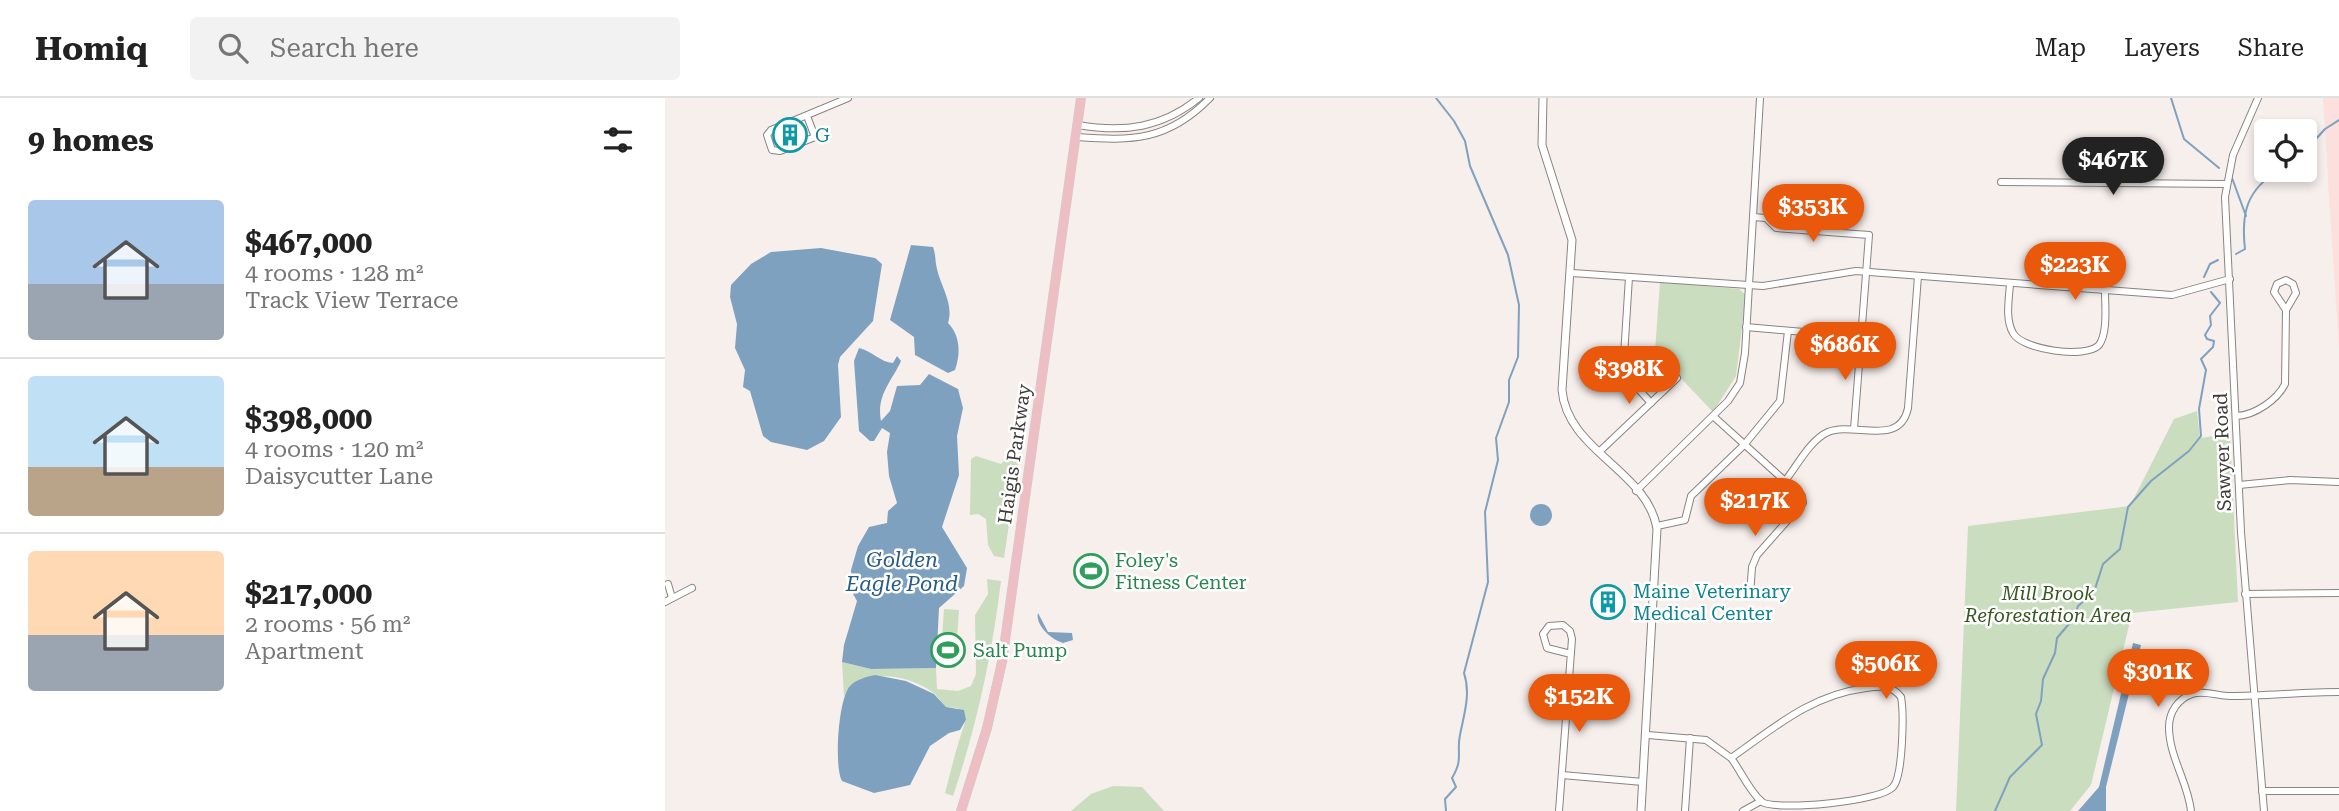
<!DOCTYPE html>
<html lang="en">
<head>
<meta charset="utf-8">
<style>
  :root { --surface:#fff; --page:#f2f2f2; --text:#222; --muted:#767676; --line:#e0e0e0; --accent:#ea580c }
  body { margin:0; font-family:"Roboto Serif",serif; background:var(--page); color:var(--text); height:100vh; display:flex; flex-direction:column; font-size:26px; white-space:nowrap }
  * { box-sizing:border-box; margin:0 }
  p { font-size:23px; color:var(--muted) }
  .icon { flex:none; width:38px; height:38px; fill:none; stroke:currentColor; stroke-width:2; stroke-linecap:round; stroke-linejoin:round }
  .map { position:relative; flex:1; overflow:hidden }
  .sheet { display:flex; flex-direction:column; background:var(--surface); width:665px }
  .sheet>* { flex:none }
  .buttons { position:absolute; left:1589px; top:21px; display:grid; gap:14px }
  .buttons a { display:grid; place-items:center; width:63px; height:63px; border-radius:7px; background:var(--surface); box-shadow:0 4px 10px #0003; font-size:35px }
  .price { position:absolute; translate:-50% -60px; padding:0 16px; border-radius:24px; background:var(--accent); color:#fff; font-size:23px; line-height:46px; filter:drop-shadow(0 2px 4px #0008) }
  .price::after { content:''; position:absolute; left:50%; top:42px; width:21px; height:16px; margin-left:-10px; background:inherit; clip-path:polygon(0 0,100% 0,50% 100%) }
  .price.current { background:#222; color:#fff }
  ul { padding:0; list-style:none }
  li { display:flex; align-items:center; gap:21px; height:175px; padding:0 28px }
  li+li { border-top:2px solid var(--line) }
  li span { display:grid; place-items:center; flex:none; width:196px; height:140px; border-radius:7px; color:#555 }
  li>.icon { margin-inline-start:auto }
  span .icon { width:84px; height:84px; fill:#fffc; stroke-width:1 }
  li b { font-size:30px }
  h2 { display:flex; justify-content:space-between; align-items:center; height:84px; padding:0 28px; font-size:30px }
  header { display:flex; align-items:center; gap:42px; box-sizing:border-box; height:98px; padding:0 35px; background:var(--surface); border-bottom:2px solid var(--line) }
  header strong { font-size:33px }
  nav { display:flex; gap:38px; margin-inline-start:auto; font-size:24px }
  .search { width:490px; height:63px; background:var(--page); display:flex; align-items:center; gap:18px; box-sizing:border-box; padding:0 24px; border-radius:7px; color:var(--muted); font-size:26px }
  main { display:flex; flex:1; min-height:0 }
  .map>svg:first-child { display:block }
</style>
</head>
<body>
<header>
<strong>Homiq</strong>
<div class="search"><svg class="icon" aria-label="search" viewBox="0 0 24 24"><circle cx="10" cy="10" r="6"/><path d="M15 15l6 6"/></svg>Search here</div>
<nav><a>Map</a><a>Layers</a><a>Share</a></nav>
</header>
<main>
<section class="sheet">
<h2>9 homes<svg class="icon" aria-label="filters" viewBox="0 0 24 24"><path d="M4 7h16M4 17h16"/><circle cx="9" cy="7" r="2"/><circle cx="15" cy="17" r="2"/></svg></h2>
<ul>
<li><span style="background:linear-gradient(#a9c7e8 60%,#9aa5b1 0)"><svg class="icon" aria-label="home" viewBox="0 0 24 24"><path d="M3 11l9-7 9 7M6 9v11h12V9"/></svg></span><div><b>$467,000</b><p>4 rooms · 128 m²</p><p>Track View Terrace</p></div></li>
<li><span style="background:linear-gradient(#bfe0f5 65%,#b9a48a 0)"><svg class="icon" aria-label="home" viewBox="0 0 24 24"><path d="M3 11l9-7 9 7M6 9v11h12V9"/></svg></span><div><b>$398,000</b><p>4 rooms · 120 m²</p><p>Daisycutter Lane</p></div></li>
<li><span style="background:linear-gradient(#ffd9b3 60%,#9aa5b1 0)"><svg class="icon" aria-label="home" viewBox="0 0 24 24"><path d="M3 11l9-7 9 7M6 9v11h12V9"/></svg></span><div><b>$217,000</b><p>2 rooms · 56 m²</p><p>Apartment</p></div></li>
</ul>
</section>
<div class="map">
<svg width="1674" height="713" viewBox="0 0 1674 713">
  <rect width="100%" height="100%" fill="#f7efec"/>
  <path fill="#fbe0dd" d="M1658,0H1674V249L1665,114Z"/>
  <g fill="#caddbf">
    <path d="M995,184L1074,191L1081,197L1071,278L1048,314L990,253Z"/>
    <path d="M1532,313L1535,340L1565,336L1573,504L1467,515L1426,687L1405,713H1291L1303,428L1465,408L1509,321Z"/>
    <path d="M352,348L354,359L339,460L329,458L323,447L321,421L313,416L305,417L306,361L311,358L336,366Z"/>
    <path d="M322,481L336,483C327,557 312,627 288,698L280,695C287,669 292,646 301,622L293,610L281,609C277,605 274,600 270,596C245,576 196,568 179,599L177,564L206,571L271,570L272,591L293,593L306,588L311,576L310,517L323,496Z"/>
    <path d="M279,511L294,512L290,570L275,569Z"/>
    <path d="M448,688L477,689L499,713H406L426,696Z"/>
  </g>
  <g fill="#7fa1c0">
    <path d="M246,147L268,149C271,157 270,164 272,171C276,189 289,206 283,225C295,237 296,255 290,272L283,275L250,257L249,239L225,222Z"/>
    <path d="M156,150L210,160L217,166L208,223L175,259L173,267L176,319L159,343L142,352L106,344L98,338L85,293L78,289L80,272L70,250L72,226L65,199L66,187L86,166L106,154Z"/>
    <path d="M194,250C207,253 215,264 228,265L232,258L236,263C227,283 211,297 216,323L225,313L232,288L255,287L264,276L293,291L298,310L292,338L294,377L277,429L302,470L299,488L274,510L271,570L206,571L177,564L179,547L192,503L187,494L186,472L193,448L204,429L222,425L223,413L232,405L224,378L222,354L225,335L217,330L209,343H205L194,333L189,263Z"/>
    <circle cx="876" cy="417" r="11"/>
    <path d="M373,515L383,534L407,535L408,542L398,545C385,541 370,526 373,515Z"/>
    <path d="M1468,545L1476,547L1441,689V713H1413L1434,689Z"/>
    <path d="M210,577L241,583L269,596L281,609L299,612L301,622L295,632L284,635L265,648L245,687L209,695L177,683C169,669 173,601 185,588C192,581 201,579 210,577Z"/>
  </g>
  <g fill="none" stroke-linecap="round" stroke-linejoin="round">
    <g stroke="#7fa1c0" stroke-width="2">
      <path d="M771,0L789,23L800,43L805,68L843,157L854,207L853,259L844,282V304L831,340L833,362L820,414L823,484L799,575C806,596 799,616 795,637C791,655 799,660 787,680L791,689L780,701L781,713"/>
      <path d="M1506,0L1519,41L1554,70"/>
      <path d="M1640,53L1660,31L1674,22"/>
      <path d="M1567,80L1581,118"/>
      <path d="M1571,156L1580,151C1576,116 1581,91 1615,72"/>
      <path d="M1539,179L1545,166L1553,162"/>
      <path d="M1330,713L1345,679L1377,647L1371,616L1376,603L1378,581L1390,555L1392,540L1409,520L1413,508L1429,494L1438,466L1455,451L1463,409L1486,383L1524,353L1536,338L1534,311L1541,272L1536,261L1548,249L1549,243L1542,241L1540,237L1546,227L1545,218L1555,205L1546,194"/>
    </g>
    <g stroke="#8a8381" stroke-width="8">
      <g id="minor">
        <path d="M1593,0L1568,57L1560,99L1576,434L1599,713"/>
        <path d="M142,18L150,39L115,53L107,52L102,37L106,32L183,0"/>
        <path d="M413,27C459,35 497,30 534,0"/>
        <path d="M412,39C467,43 503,43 545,0"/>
        <path d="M1336,84L1561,86"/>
        <path d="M1088,119L1101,120L1111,130L1204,137L1189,331"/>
        <path d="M907,175L1098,188L1191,173L1507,197L1565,181"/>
        <path d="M964,179L958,274L986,305"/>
        <path d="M1345,186C1344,201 1340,221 1348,235C1357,252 1421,261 1434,247C1443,235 1440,207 1440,193"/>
        <path d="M1081,229L1197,239"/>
        <path d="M1048,318L1120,383C1132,368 1145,342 1163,334C1188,323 1235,350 1243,310L1253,178"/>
        <path d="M1572,318C1590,317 1612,302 1620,286L1621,212L1609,194L1612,186L1621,182L1628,186L1631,195L1621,212"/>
        <path d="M934,354L1012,280"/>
        <path d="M1574,387L1625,382L1674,384"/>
        <path d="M971,393L1063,303L1075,285L1080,255L1095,0"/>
        <path d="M992,428L1020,422L1026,398L1079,347L1115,303L1123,233"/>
        <path d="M3,486L7,500"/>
        <path d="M1580,496L1674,495"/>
        <path d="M1085,498L1087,469L1092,457L1138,405L1137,398L1120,383"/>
        <path d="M0,504L27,490"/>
        <path d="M983,637L1041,642L1066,660C1110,629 1146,597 1201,590C1215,588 1227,587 1236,599C1239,615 1238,678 1228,689C1215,704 1111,713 1097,704C1084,693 1076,673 1066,660"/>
        <path d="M897,677L978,684"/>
        <path d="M1597,693H1674"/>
        <path d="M894,713L907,541L905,533L898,527L884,528L878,536L882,550L906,556"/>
        <path d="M1020,713L1025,640"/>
        <path d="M1078,713L1096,703"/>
        <path d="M1526,713C1523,684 1504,659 1504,629C1504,614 1513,601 1527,596C1539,592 1553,598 1565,598C1601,598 1638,594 1674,594"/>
      </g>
    </g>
    <g stroke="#8a8381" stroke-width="9">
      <path id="tertiary" d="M878,0L877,47L907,142L897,292C902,353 983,373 992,431L976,713"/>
    </g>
    <g stroke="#cdcccc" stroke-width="10">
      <path id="primary" d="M296,713L322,630L337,564L416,0"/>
    </g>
    <use href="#minor" stroke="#fff" stroke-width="6"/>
    <use href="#tertiary" stroke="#fff" stroke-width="7"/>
    <use href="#primary" stroke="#edbfc5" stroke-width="9"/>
  </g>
  <defs>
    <g id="building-ring" transform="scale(1.75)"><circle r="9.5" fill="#fff" stroke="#0f9aa8" stroke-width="1.5"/><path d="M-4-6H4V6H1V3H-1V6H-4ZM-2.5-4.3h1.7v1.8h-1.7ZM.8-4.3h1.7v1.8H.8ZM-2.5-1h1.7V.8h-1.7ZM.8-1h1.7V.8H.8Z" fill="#0f9aa8"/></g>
    <g id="stadium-ring" transform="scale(1.75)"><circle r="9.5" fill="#fff" stroke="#2e9e5b" stroke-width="1.5"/><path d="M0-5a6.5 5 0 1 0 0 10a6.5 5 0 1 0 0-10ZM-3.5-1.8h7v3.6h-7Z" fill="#2e9e5b"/></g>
  </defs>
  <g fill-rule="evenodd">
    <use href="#building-ring" x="125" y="37"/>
    <use href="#stadium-ring" x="426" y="473"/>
    <use href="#building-ring" x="943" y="504"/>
    <use href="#stadium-ring" x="283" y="552"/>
  </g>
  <g text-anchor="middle" stroke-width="5" stroke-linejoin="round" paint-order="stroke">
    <g font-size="19" fill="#0d838f" stroke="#fff" text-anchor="start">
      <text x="150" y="44">G</text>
      <text x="968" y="500">Maine Veterinary<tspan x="968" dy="22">Medical Center</tspan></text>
    </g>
    <g font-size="19" fill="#3d3a39" stroke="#fff">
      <text transform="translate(1557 354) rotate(-92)" y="7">Sawyer Road</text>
      <text transform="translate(349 356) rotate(-82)" y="7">Haigis Parkway</text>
    </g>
    <g font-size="19" fill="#27864d" stroke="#fff" text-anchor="start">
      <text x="450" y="469">Foley's<tspan x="450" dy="22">Fitness Center</tspan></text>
      <text x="308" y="559">Salt Pump</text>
    </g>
    <g font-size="19" font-style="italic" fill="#37551f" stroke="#fff">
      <text x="1383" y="502">Mill Brook<tspan x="1383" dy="22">Reforestation Area</tspan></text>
    </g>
    <g font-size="21" font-style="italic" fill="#285b86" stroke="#fff">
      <text x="237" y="469">Golden<tspan x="237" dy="24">Eagle Pond</tspan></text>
    </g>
  </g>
</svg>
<div class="buttons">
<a><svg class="icon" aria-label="locate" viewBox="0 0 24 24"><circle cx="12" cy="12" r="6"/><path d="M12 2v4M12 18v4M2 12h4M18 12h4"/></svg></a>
</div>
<b class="price current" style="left:1448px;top:99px">$467K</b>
<b class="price" style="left:1148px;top:146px">$353K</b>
<b class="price" style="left:1410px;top:204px">$223K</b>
<b class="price" style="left:1180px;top:284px">$686K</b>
<b class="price" style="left:964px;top:308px">$398K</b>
<b class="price" style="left:1090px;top:440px">$217K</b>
<b class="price" style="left:1221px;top:603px">$506K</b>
<b class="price" style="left:1493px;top:611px">$301K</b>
<b class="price" style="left:914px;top:636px">$152K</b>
</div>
</main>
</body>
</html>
